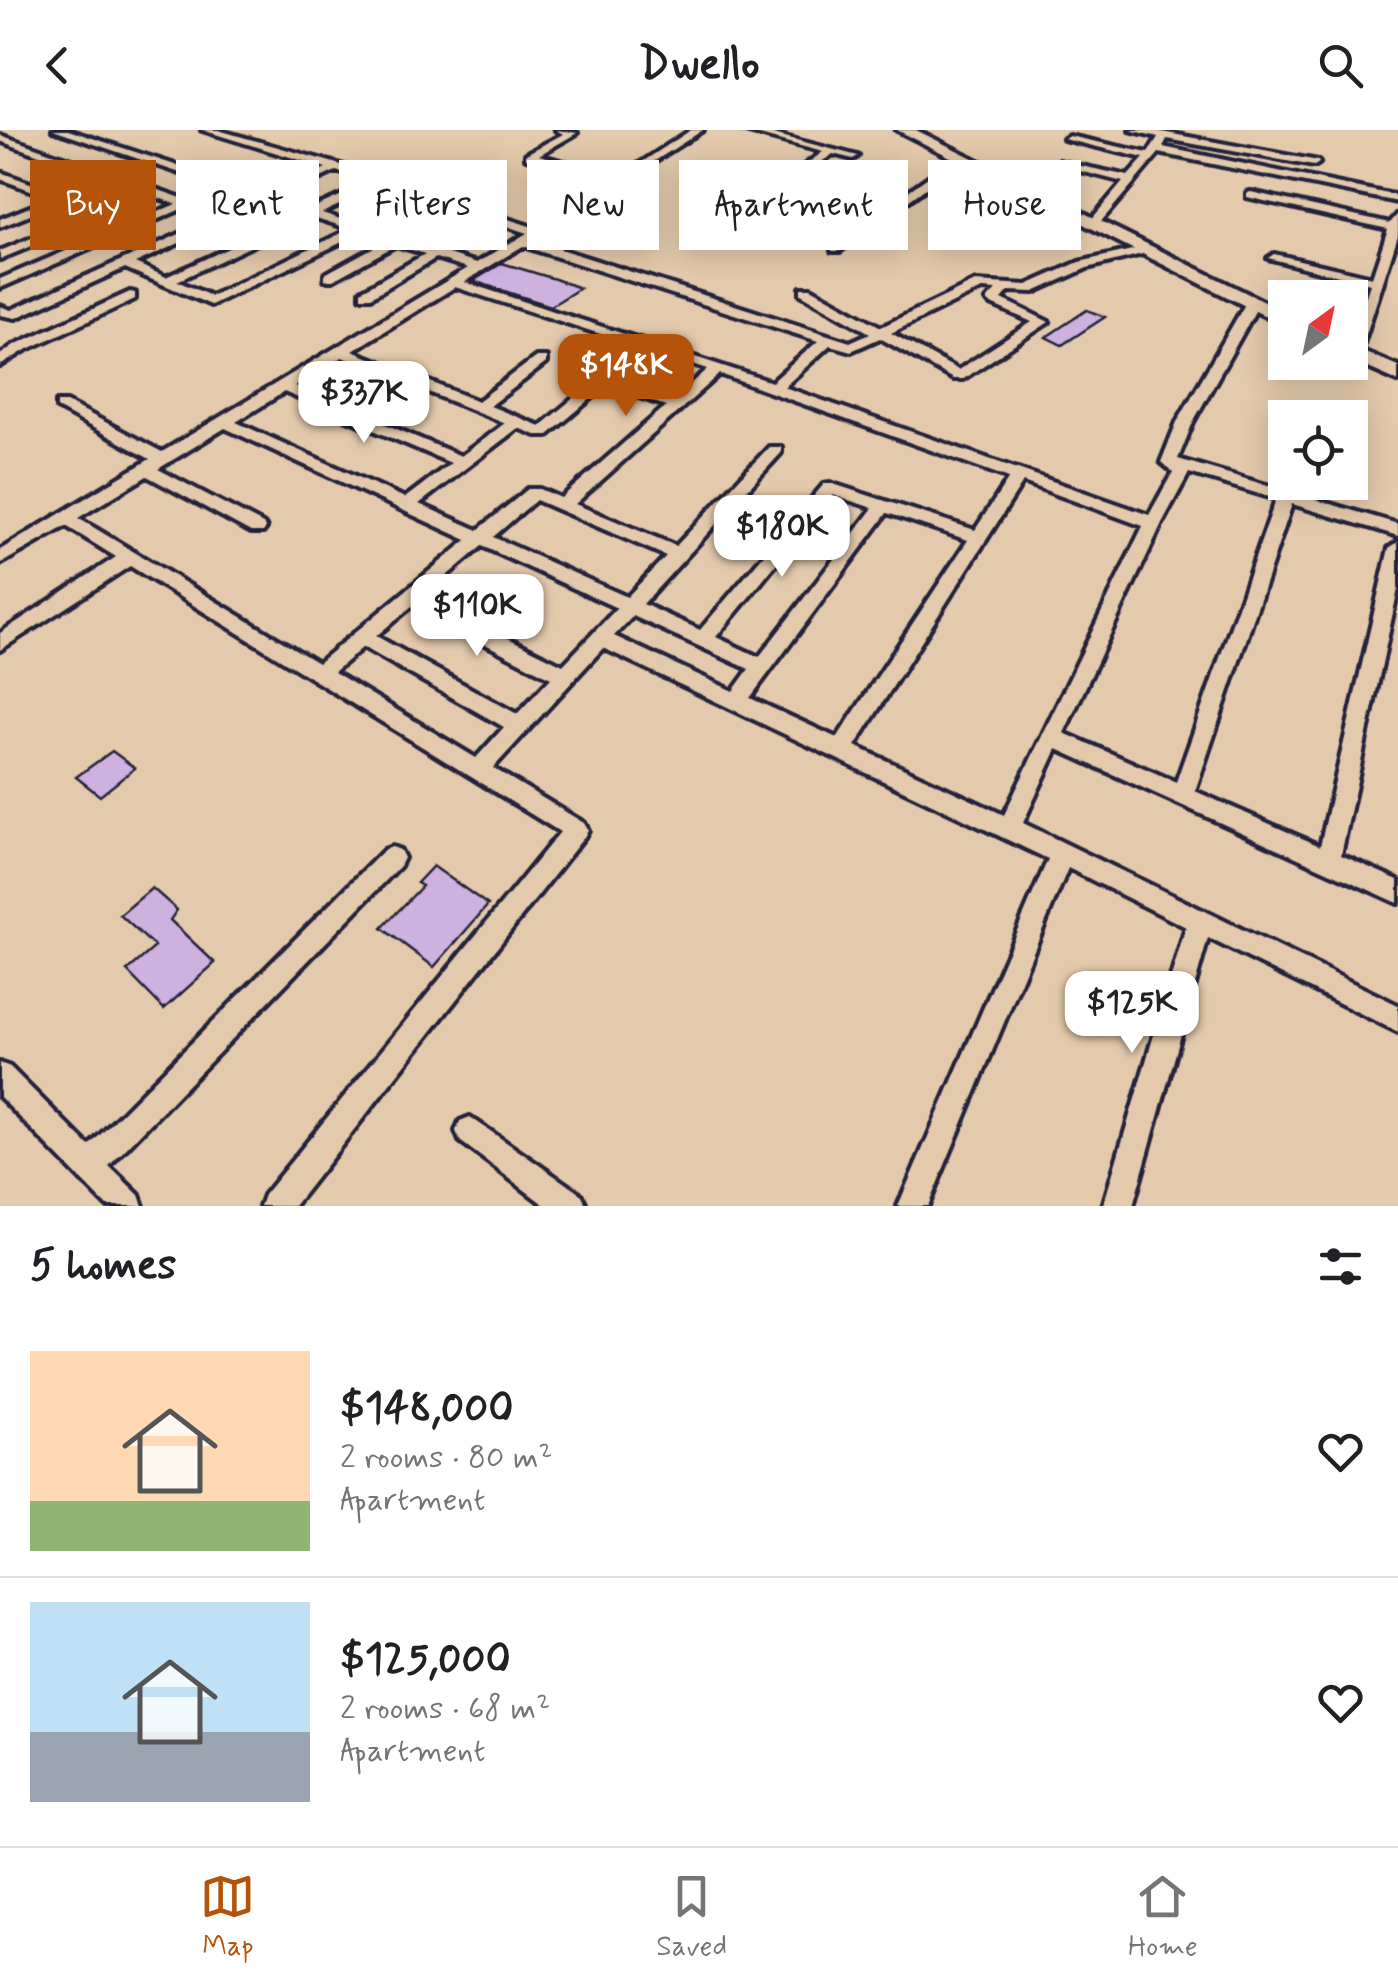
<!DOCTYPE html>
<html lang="en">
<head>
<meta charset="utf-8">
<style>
  :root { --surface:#fff; --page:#f6f6f6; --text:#202124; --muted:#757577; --line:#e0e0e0; --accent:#b45309 }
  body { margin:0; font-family:Mynerve,sans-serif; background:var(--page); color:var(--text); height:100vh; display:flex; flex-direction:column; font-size:38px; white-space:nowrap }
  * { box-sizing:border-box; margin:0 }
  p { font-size:32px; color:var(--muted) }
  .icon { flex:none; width:55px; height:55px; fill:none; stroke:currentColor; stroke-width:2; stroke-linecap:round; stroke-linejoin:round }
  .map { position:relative; height:1076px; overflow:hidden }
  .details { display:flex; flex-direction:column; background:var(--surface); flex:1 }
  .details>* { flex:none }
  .guide { position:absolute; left:30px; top:30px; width:1340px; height:90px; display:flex; gap:20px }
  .needle { width:65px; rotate:33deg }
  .buttons { position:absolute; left:1268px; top:150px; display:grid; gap:20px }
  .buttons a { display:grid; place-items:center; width:100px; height:100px; border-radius:0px; background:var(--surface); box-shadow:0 5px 25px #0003; font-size:50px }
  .price { position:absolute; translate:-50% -85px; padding:0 22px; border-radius:20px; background:#fff; color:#222; font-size:32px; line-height:65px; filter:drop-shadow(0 2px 5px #0008) }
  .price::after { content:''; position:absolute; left:50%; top:60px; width:30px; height:22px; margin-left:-15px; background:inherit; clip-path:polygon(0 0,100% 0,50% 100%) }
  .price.active { background:var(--accent); color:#fff }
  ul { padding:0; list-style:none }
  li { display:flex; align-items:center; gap:30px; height:250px; padding:0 30px }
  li+li { border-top:2px solid var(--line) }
  li span { display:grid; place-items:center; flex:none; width:280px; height:200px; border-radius:0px; color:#555 }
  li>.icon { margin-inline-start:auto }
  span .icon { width:120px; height:120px; fill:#fffc; stroke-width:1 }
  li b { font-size:42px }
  h2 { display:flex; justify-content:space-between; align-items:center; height:120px; padding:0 30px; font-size:42px }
  .chip { padding:0 35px; border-radius:0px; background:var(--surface); box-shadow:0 5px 25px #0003; font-size:35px; line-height:90px }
  .chip.active { background:var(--accent); color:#fff }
  header { display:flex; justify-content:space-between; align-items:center; height:130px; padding:0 30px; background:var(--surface); font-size:45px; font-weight:700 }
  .menu { display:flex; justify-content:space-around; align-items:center; height:140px; border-top:2px solid var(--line); background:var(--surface); font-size:28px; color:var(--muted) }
  .menu a { display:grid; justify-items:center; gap:5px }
  .menu .active { color:var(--accent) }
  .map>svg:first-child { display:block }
</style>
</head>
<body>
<header><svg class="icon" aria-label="back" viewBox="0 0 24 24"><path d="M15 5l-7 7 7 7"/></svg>Dwello<svg class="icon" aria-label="search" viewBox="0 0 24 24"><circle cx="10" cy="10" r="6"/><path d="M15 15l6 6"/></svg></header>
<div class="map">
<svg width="1398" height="1076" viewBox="0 0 1398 1076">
  <rect width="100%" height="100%" fill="#e4caac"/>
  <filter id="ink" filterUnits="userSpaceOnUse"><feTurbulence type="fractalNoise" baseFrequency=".01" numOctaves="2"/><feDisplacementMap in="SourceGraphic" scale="20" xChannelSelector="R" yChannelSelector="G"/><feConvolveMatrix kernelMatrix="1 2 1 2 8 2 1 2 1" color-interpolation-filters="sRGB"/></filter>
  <g filter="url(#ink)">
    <g fill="#cdb1de" stroke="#22223b" stroke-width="2.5">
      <path d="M502,133L555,149L580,158L551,176L473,151Z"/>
      <path d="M1087,180L1105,187L1062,215L1046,207Z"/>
      <path d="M112,621L135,638L100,666L76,647Z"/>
      <path d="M433,736L488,775L434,837L382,798L422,756L417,753Z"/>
      <path d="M152,758L177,780L170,790L215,833L164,879L127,841L155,817L120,785Z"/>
    </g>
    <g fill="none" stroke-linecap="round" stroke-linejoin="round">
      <g stroke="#22223b" stroke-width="8">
        <g id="street">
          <path d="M53,0H68L267,65L326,38L202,0H218L341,35L536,98L612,52L526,28V24L563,4L556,0L577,3L539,25L619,47L691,0H703L532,110L850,212L870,203L801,164V158H811L881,197L975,152L1027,155L1079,132L1150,116V122L1087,138L1034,162L1009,161L1002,169L1049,192L963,249H953L880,208L851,221L830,215L784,257L1149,385L1173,342L1161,332L1177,292L1245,174L1257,171L1259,174L1193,292L1178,329L1398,394V406L1292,374L1195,661L1320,716L1389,418L1398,412V459L1341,725L1398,750V773L1057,619L1023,693L1398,875V902L1208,808L1133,1076H1103L1186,797L1068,738L928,1076H898L1048,729L603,518L493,638L584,693L588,700L584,707L294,1076H260L264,1065L560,702L130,436L0,520V503L116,427L66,396L0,434V420L150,329L57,278V272H67L162,322L468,138L436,128L371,167H361V161L425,124L396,115L333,150H325V144L385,111L361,103L211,175L125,138L16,188L0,185V176L11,180L215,88L186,77L0,158V149L176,74L153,66L0,129V121L143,62L0,11V5L225,83L257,69ZM336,41L371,52L311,79L277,68ZM382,55L527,103L477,133L322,83ZM268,73L302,84L166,147L135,133ZM313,87L350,99L211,166L177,151ZM523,116L818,211L772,252L464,152ZM455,157L708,239L674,269L609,247H599L540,296L490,276L546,233V227H536L478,271L352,221ZM982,159L996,160L987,170L989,173L1032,192L958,240L891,203ZM342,227L505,293L461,326L295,256ZM720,244L1009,348L975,400L830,353L824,354L700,500L643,474L781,323V317H769L676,416L575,374ZM606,256L666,276L561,368L540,359H528L478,400L419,374L518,298L536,305H548ZM284,262L451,333L405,368L236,292ZM225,298L467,410L318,533L78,388L147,346L251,402H263L266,398L263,394L158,339ZM1189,343L1276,369L1176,652L1064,603L1162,393ZM1023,352L1143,396L1004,685L855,616ZM833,365L873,378L759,527L716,507ZM536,370L666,426L627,467L493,407ZM887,383L968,410L837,608L750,568ZM482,416L617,478L563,535L423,466ZM412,476L551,548L517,584L376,506ZM633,486L749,539L733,561L614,506ZM363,517L504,597L476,628L334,542Z"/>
          <path d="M741,0H758L858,26L853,29L833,24L795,50L790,47L791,45L823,22Z"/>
          <path d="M1130,0H1151L1318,31L1319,33L1314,36L1167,9L1163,17L1398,66V72L1159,23L1098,95H1090V91L1123,52L1053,34L1058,31L1128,46L1144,28L1064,9L1069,6L1148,23L1158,7Z"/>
          <path d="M959,25L968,27L840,121H832V115Z"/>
          <path d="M0,42L74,69L76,71L70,74L62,72L0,97V89L52,68L0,49Z"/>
          <path d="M1251,62L1390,93L1398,84V105L1359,226H1350V214L1370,154L1268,128L1274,124L1372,147L1388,99L1247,67V63Z"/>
          <path d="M130,162L135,163V169L24,221L0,236V225L14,215Z"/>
          <path d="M392,717L400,720L404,728L400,736L109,1036L139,1065L143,1076H107L0,967V933L10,937L89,1016L384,720Z"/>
          <path d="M470,987L582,1065L586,1076H546L460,1011L456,1001L460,991Z"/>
        </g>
      </g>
      <g stroke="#22223b" stroke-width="8">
        <g id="secondary">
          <path d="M897,0H916L1285,182V196Z"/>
          <path d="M1350,216L1398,236V251L1350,230Z"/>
        </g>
      </g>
      <use href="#street" fill="#e4caac" fill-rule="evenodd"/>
      <use href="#secondary" fill="#e4caac" fill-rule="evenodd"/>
    </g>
  </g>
</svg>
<div class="buttons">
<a><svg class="needle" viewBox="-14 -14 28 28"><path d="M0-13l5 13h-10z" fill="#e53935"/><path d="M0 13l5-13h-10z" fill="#757577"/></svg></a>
<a><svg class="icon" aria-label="locate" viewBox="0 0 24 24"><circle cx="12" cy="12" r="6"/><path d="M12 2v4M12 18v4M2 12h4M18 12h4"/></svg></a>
</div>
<b class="price active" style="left:626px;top:289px">$148K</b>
<b class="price" style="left:364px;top:316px">$337K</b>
<b class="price" style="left:782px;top:450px">$180K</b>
<b class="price" style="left:477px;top:529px">$110K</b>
<b class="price" style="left:1132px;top:926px">$125K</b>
<div class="guide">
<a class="chip active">Buy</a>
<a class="chip">Rent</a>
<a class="chip">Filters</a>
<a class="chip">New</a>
<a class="chip">Apartment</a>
<a class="chip">House</a>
</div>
</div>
<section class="details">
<h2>5 homes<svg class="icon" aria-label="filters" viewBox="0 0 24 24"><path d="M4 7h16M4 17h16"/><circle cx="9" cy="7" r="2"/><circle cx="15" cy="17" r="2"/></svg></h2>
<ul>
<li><span style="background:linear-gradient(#ffd9b3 75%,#8fb573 0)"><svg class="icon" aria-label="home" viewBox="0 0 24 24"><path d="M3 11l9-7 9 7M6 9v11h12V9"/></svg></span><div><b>$148,000</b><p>2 rooms · 80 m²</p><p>Apartment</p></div><svg class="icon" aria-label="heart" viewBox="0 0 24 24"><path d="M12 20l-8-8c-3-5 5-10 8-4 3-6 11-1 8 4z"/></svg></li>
<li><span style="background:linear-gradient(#bfe0f5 65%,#9aa5b1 0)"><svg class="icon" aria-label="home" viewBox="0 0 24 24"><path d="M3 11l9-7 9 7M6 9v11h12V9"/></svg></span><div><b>$125,000</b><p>2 rooms · 68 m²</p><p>Apartment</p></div><svg class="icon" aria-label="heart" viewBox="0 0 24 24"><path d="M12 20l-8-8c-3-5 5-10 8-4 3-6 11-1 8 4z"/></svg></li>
</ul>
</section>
<nav class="menu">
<a class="active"><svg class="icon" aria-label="map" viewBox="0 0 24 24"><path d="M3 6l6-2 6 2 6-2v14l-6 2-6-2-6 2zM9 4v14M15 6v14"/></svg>Map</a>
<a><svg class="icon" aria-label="saved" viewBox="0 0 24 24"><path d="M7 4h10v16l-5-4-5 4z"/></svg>Saved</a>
<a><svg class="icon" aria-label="home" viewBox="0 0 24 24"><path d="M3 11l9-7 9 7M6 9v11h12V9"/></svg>Home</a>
</nav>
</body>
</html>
